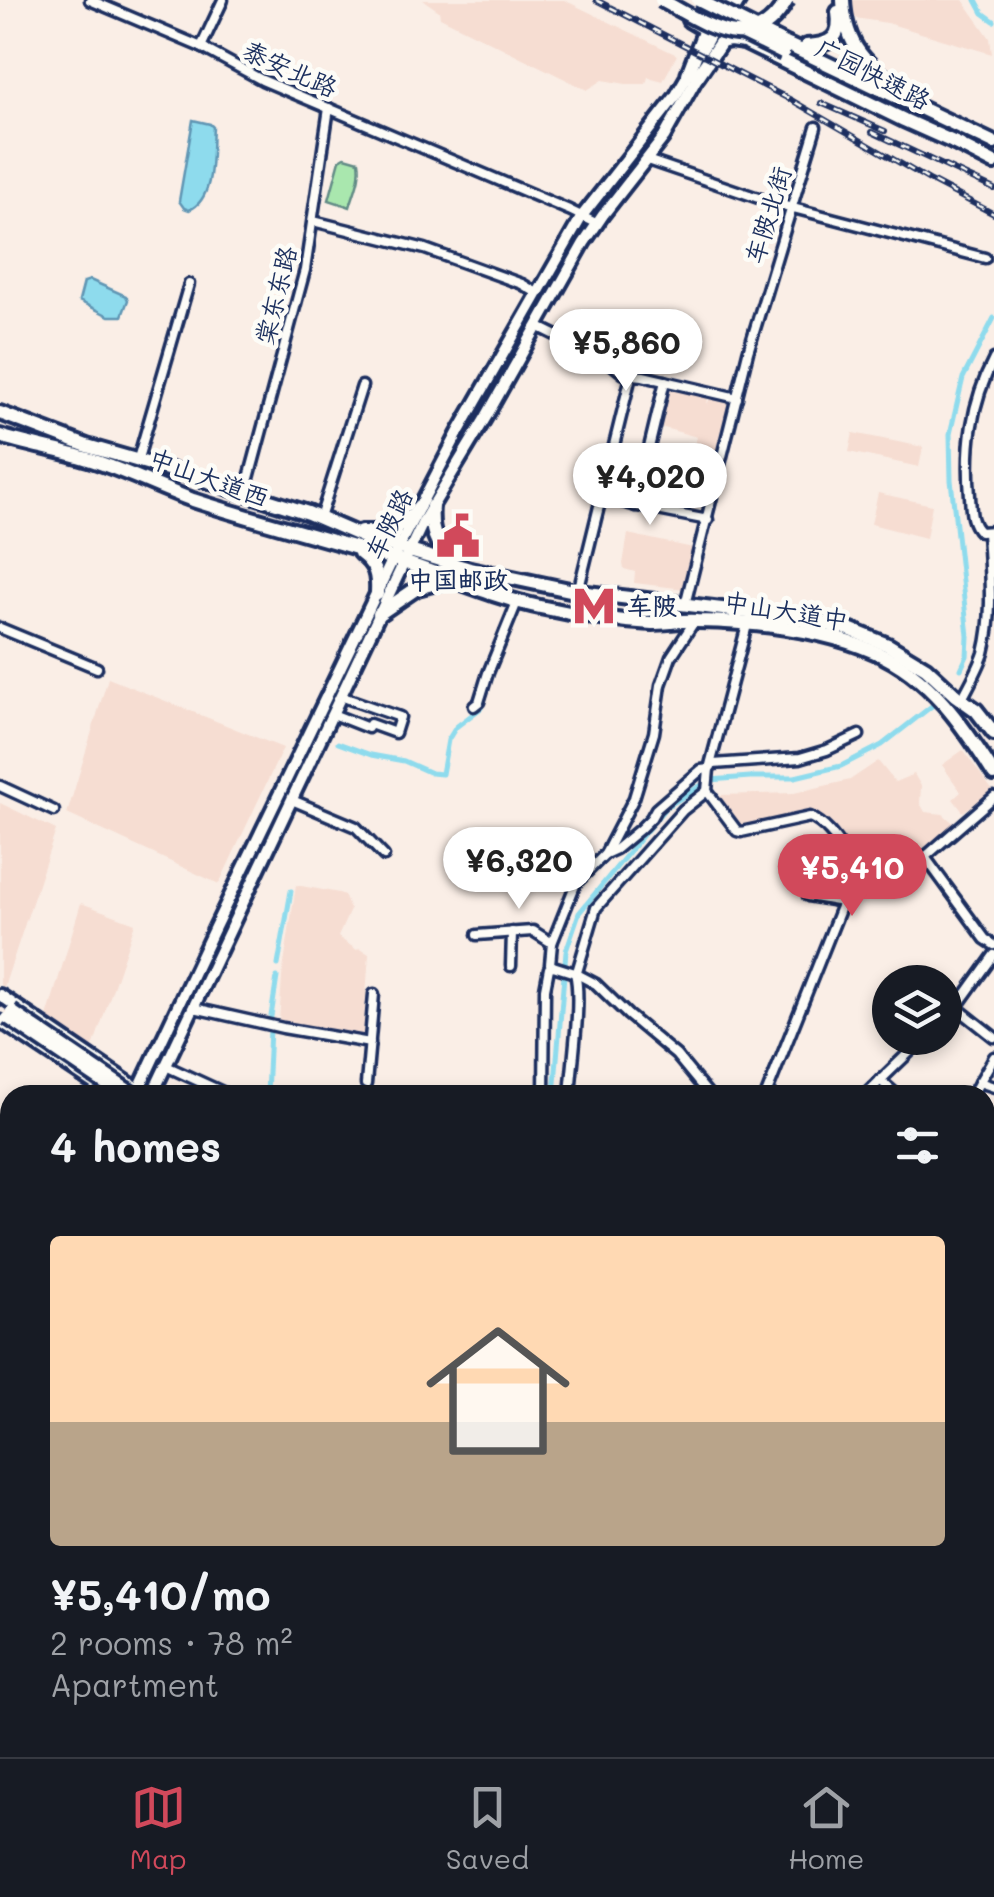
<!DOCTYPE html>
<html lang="en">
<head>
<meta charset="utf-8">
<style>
  :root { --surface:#171b24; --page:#20242c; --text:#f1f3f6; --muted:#9ea1a6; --line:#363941; --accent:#d1495b }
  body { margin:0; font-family:Mali,"LXGW WenKai TC",sans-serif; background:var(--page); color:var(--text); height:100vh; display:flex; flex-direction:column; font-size:38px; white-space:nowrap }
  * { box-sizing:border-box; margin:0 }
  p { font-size:32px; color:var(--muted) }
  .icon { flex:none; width:55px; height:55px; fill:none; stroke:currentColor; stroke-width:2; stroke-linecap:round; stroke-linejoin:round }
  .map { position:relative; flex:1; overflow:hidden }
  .side { position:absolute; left:0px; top:1085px; width:995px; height:672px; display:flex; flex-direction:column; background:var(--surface); border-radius:30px 30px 0 0; box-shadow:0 5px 15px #0003 }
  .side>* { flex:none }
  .controls { position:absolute; left:872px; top:965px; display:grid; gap:20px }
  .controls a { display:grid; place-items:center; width:90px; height:90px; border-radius:50%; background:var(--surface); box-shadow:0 5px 15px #0003; font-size:50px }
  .price { position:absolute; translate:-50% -85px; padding:0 22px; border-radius:35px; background:#fff; color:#222; font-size:32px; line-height:65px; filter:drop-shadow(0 2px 5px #0008) }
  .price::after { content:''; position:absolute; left:50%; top:60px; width:30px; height:22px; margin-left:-15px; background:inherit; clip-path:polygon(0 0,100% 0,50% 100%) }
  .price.on { background:var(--accent); color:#fff }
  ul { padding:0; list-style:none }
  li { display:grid; align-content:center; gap:20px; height:530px; padding:0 50px }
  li+li { border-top:2px solid var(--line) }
  li span { display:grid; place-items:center; height:310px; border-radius:10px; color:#555 }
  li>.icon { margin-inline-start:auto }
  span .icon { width:180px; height:180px; fill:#fffc; stroke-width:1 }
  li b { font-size:42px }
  h2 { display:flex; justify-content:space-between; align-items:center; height:120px; padding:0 50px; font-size:42px }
  .tabs { display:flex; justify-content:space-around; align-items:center; height:140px; border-top:2px solid var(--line); background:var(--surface); font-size:28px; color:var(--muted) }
  .tabs a { display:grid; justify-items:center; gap:5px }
  .tabs .on { color:var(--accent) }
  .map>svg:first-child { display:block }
</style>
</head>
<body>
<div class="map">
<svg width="994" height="1757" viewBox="0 0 994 1757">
  <rect width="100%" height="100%" fill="#faeee6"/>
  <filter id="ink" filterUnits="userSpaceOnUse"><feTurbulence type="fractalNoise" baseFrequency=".01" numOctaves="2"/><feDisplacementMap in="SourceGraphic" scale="20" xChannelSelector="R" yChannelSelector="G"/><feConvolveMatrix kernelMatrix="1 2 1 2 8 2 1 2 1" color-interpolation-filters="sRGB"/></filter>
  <g filter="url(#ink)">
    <g fill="#f6ddd2">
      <path d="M423,0H564L677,55L663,81L648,77L646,84H626L603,80L587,90L440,17L439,11Z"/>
      <path d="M851,0H963L990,38L992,54L887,23L855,18L850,12Z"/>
      <path d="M667,386L708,397L707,405L711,396L733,402L713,481L686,474L697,437L657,426Z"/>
      <path d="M853,433L923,447L919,467L849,452Z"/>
      <path d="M878,493L932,505L926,538L871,524Z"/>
      <path d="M628,534L693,548L685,589L634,583L635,572L624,569L623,564Z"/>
      <path d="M108,678L283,748L219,884L67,814Z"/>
      <path d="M963,750L993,791L963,812L953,799L961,792L942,765Z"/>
      <path d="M878,761L895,782L914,774L921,786L920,803L925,812L943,814L957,826L932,846L900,863L858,870L852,863L840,839L825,819L810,815L743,831L717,803L720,795L794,793L850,780Z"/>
      <path d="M0,803L56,830L4,987L0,985Z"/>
      <path d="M296,885L339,893L344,895L350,910L338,937L357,950L359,948L369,954L363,1037L279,1022L282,977Z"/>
      <path d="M81,903L135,923L92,1050L47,1017Z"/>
      <path d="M985,1660L994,1662V1757H917L924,1748H985Z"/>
      <path d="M488,1748H834L849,1757H518Z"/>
    </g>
    <path fill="#a9e7ae" stroke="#628b86" stroke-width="2.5" d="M345,157L359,161C362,177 354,192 350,207L329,200L340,160Z"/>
    <g fill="#8edbed" stroke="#6096b4" stroke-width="2.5">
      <path d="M193,120L210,124L213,127C211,151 216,199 189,210L184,208L179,201Z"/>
      <path d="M90,280L126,296L128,300L122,316H109L79,301L84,282Z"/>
      <path d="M0,1523L10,1528V1748H538L533,1757H0Z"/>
    </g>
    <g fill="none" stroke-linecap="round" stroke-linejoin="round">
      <g stroke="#8edbed" stroke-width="5">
        <path d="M976,0L983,13L994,21"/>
        <path d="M961,669L967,656L968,636L951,480L950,434L963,378L994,318"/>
        <path d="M338,743L371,755L404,761L431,773L442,774L448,740L456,727L481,708L496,662"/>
        <path d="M278,965L291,891"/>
        <path d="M270,1023L277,977"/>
        <path d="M267,1095L270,1029"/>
        <path d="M554,1095L566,951L579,913L666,807L710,780L750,777H795L841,766L882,745L933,705"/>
      </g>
      <g stroke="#385a82" stroke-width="2.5" stroke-dasharray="12 10" stroke-linecap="butt">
        <path d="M0,1628L10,1632"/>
        <path d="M301,1748L324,1757"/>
      </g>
      <path stroke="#cdc8cb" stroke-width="10" stroke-dasharray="10 5" stroke-linecap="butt" d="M0,1366L10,1347"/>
      <g stroke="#cdc8cb" stroke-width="12" stroke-dasharray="12 6" stroke-linecap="butt">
        <path d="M985,1520L994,1507"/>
        <path d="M988,1543L994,1529"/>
      </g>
      <g stroke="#1b2f5e" stroke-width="15">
        <g id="minor">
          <path d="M90,0L206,49"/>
          <path d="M201,47L262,80L569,210L596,223"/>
          <path d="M201,47L223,0"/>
          <path d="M647,160L770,202L985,258"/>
          <path d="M313,221L425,249L522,284L537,293"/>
          <path d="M537,326L608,361L624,374L643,376L737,398"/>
          <path d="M994,359C971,403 966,447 970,496C971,510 970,522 980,532L994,531"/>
          <path d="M137,462L189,284"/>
          <path d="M245,493L305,270L329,108"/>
          <path d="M600,496L637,506L708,520"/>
          <path d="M635,506L665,381"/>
          <path d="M320,518L362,386"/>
          <path d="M578,592L631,376"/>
          <path d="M685,605L748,352L816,127"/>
          <path d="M747,625L709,769L707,791L737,831L741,832L810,817C834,828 843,854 861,873L890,872L925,857L994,797"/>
          <path d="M0,628L97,668"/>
          <path d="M963,697C971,682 979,668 984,653C994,615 989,571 987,532"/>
          <path d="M474,706L479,702L488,673L515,607"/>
          <path d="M335,715L368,728L370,724L395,733L400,717L343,697"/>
          <path d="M0,786L54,811"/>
          <path d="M292,800L356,827L384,856"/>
          <path d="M605,854L634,798L654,733L661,685L671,657L692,625V621"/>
          <path d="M925,857L985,939L994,945"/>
          <path d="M808,896L843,902L850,900L861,873"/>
          <path d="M477,935L533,931L552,943"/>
          <path d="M511,966L512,932"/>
          <path d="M553,966L575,973L596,984L628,1015L676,1055L709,1095"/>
          <path d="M956,1007L994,1037"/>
          <path d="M194,1008L283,1028L370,1043"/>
          <path d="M945,1023L994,955"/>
          <path d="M166,1066L229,1095"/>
          <path d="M880,1080L897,1095"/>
          <path d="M979,1082L994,1087"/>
          <path d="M366,1084L374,994"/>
          <path d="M544,1095L545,989L549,968L553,966L550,964L552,943L576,883L605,854L616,849L640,829L651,818L656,809L701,770L709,769L713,764L800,758L827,750L859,735"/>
          <path d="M570,1095C572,1065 582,999 575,973L577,972L596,908L683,810L707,791"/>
          <path d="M766,1095L843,902"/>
          <path d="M865,1095L924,1038"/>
          <path d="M972,1095L994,1057"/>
          <path d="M0,1163L10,1168"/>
          <path d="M0,1177L10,1182"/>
          <path d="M985,1254L994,1234"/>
          <path d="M985,1353H994"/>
        </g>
      </g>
      <g stroke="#1b2f5e" stroke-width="18">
        <g id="major">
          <path d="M728,20L740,0"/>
          <path d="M703,48L729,0"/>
          <path d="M0,995L144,1093"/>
          <path d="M0,1021L111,1095"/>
          <path d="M136,1095L215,927L403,538L458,433L582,216L675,97L690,71"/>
          <path d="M152,1095L424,520L486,417L584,243L603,215L664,137L701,71"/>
          <path d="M0,1339L10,1319"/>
          <path d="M0,1354L10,1335"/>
          <path d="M1,1382L10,1365"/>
          <path d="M0,1399L10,1380"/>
          <path d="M0,1475L10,1479"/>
          <path d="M0,1485L10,1490"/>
          <path d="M858,1748L872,1757"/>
          <path d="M881,1748L895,1757"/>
        </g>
      </g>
      <g stroke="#1b2f5e" stroke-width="20">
        <g id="highway">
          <path d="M843,0C845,52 872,68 910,97"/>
          <path d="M788,45L994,143"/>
          <path d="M806,46C831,45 842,38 838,12"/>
          <path d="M688,74L704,32L701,27L689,20"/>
          <path d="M697,77L721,42L730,40L744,42L904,120L960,145"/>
          <path d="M953,142L994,163"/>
          <path d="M0,413L87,446L195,477L308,513L366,538L470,569L579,592L798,618L849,629L888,645L926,668L955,695L976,710L994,733"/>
          <path d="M0,436C29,445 59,450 88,459C124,470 158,487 193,500C263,523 334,540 403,562C449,577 493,597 540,607C576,615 614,621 652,623C667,623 682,620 697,621C754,622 822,629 875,652C930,676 963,725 994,774"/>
          <path d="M432,506C430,530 435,544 452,562"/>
          <path d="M361,532C388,533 403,528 419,506"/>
          <path d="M360,553C376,565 378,575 377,594"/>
          <path d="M379,614L417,588L448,580"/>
          <path d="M985,1562L994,1550"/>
          <path d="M985,1577L994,1566"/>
          <path d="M985,1601L994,1590"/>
          <path d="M784,1757L794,1748"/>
          <path d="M806,1757L815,1748"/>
          <path d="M818,1757L827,1748"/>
          <path d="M835,1757L844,1748"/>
        </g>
      </g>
      <use href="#minor" stroke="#fdfcf7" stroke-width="8"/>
      <use href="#major" stroke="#fdfcf7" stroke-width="10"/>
      <use href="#highway" stroke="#fdfcf7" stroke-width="12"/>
      <g stroke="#1b2f5e" stroke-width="6">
        <g id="rail">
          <path d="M596,0L793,101L931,181L994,214"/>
          <path d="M821,103L885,131"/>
          <path d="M872,132L994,189"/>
        </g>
      </g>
      <use href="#rail" stroke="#fdfcf7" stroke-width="2.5" stroke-dasharray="8" stroke-linecap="butt"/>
      <g stroke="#1b2f5e" stroke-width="18" stroke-linecap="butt">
        <g id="major-bridge">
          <path d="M12,1011L136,1095"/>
          <path d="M7,1018L121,1095"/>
        </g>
      </g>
      <g stroke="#1b2f5e" stroke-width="20" stroke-linecap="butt">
        <g id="highway-bridge">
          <path d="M661,0C707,24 752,61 787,0"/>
          <path d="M698,0L788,45"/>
          <path d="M742,33L783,53"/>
        </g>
      </g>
      <use href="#major-bridge" stroke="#fdfcf7" stroke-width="10"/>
      <use href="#highway-bridge" stroke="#fdfcf7" stroke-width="12"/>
    </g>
  </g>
  <defs>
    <g id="civic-bare" transform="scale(3.45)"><path d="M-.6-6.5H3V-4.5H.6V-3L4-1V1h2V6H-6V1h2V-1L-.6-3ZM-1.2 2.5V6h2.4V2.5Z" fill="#d1495b" stroke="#fdfcf7" stroke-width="2.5" paint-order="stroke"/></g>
    <g id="metro-bare" transform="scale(3.45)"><path d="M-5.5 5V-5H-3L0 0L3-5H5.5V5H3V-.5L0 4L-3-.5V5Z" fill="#d1495b" stroke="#fdfcf7" stroke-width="2.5" paint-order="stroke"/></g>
  </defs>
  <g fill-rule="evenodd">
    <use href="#civic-bare" x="458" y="536"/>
    <use href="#metro-bare" x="594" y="606"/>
  </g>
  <g text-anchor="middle" stroke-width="9" stroke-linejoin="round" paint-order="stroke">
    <g font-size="25" fill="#1b2f5e" stroke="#fdfcf7">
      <text transform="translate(290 69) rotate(24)" y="9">泰安北路</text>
      <text transform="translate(873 74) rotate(27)" y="9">广园快速路</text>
      <text transform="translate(768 215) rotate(-73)" y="9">车陂北街</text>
      <text transform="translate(276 295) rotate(-76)" y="9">棠东东路</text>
      <text transform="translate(209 478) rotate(20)" y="9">中山大道西</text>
      <text transform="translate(389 524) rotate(-64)" y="9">车陂路</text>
      <text transform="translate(786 611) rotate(9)" y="9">中山大道中</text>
    </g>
    <g font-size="25" font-weight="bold" fill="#1b2f5e" stroke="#fdfcf7">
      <text x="458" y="589">中国邮政</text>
      <text x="627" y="615" text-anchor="start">车陂</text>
    </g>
  </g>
</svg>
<div class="controls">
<a><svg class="icon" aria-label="layers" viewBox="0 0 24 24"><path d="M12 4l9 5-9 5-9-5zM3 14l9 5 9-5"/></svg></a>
</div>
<b class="price" style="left:626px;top:394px">¥5,860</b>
<b class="price" style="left:650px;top:528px">¥4,020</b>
<b class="price" style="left:519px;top:912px">¥6,320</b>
<b class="price on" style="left:852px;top:919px">¥5,410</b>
<section class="side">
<h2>4 homes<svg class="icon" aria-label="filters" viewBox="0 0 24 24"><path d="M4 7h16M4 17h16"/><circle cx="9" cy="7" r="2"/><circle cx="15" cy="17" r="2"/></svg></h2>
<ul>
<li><span style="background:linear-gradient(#ffd9b3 60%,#b9a48a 0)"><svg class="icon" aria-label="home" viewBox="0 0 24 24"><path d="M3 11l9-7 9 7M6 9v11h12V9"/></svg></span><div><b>¥5,410/mo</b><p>2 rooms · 78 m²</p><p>Apartment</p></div></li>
</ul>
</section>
</div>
<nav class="tabs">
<a class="on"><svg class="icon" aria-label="map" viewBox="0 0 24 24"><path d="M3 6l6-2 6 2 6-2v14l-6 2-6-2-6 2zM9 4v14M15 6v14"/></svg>Map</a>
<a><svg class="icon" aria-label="saved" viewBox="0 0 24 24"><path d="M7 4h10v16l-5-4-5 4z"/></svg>Saved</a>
<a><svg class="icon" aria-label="home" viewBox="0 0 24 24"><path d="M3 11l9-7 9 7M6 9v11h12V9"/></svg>Home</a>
</nav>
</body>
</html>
